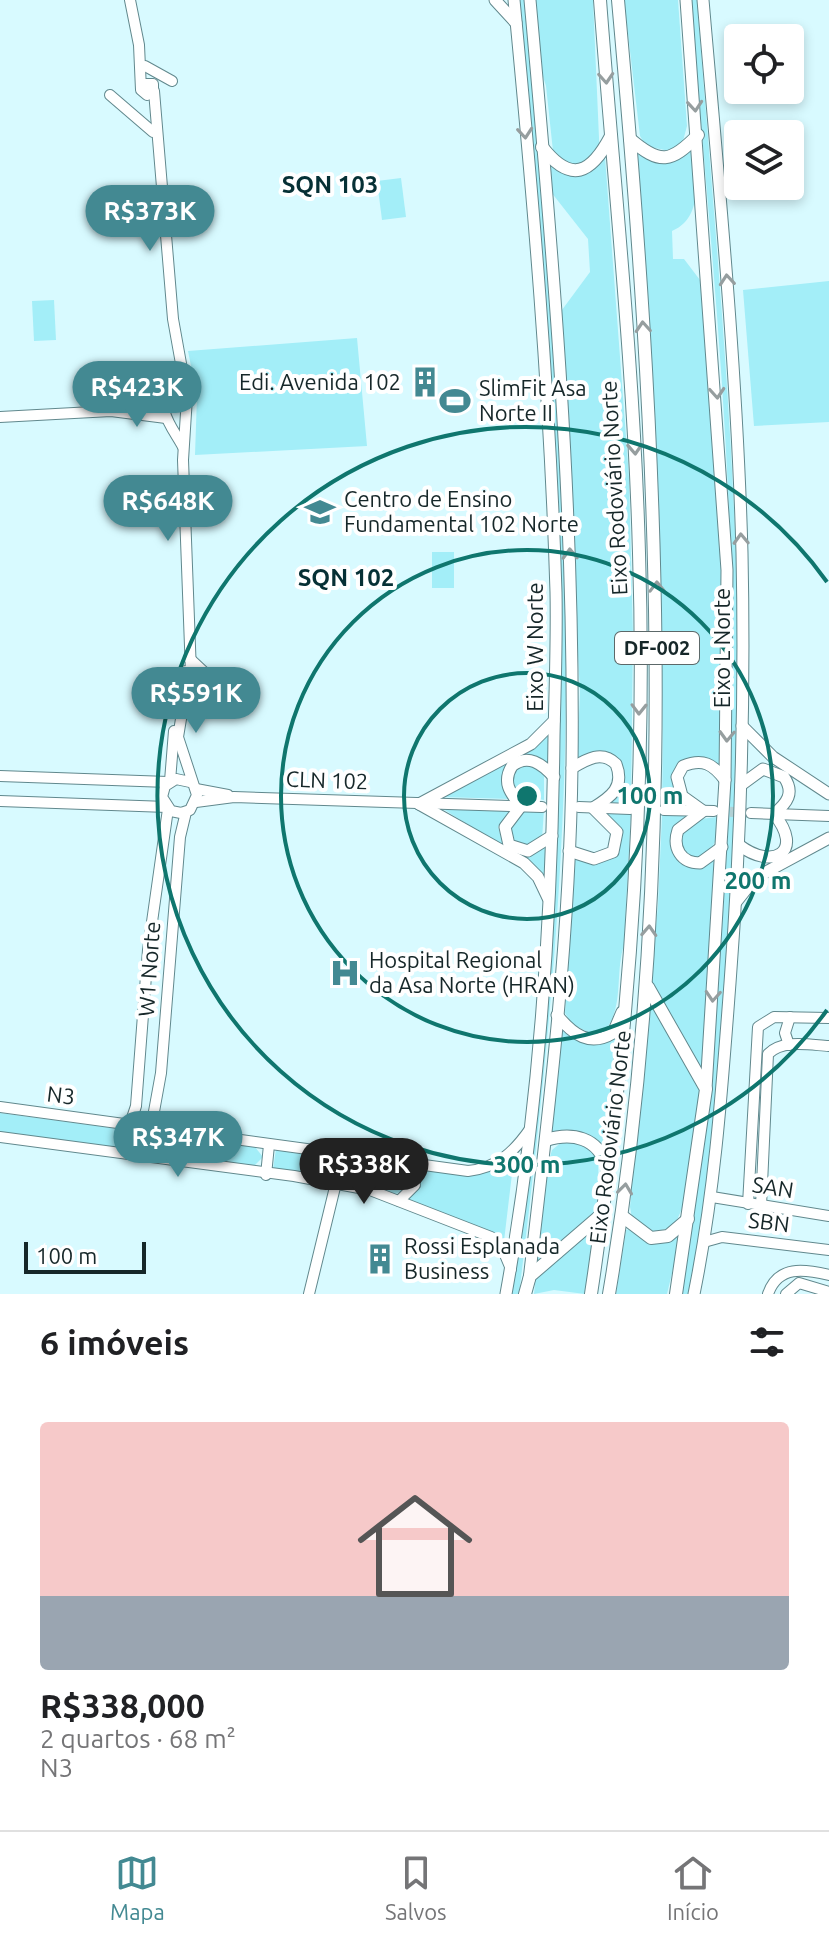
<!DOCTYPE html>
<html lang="pt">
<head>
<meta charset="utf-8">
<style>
  :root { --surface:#fff; --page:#f2f2f2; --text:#202124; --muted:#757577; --line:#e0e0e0; --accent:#438992 }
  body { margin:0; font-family:Ubuntu,sans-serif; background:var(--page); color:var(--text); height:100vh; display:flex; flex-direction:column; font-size:30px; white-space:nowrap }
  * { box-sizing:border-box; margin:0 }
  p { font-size:26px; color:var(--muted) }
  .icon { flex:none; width:44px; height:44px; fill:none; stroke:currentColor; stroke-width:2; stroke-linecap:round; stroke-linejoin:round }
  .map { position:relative; height:1294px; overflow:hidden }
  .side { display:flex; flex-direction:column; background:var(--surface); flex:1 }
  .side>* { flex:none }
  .tools { position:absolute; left:724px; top:24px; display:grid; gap:16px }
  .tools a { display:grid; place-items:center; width:80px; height:80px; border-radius:8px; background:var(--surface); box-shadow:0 4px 12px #0003; font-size:40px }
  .scale { position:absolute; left:24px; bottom:20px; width:122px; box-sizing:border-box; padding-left:8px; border:4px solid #162729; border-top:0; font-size:22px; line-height:28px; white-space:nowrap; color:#162729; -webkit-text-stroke:6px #fff; paint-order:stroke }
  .price { position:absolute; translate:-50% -68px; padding:0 18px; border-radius:28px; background:var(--accent); color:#fff; font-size:26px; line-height:52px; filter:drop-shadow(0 2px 4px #0008) }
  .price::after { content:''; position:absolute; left:50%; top:48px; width:24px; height:18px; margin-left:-12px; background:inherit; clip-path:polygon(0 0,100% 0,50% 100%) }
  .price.current { background:#222; color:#fff }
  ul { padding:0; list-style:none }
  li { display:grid; align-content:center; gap:16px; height:424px; padding:0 40px }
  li+li { border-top:2px solid var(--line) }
  li span { display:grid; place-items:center; height:248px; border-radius:8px; color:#555 }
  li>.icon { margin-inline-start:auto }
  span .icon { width:144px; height:144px; fill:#fffc; stroke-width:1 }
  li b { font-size:34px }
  h2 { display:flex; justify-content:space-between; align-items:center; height:96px; padding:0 40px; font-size:34px }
  .menu { display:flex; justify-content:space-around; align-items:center; height:112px; border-top:2px solid var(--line); background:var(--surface); font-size:22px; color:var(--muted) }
  .menu a { display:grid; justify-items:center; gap:4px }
  .menu .current { color:var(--accent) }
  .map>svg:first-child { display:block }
</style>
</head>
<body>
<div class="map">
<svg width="829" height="1294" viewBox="0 0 829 1294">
  <rect width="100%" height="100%" fill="#d8faff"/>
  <g fill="#a3eef8">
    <path d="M519,0H525C544,227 568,455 566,683C565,889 544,1091 519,1294H511L521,1222L560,697Z"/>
    <path d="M535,0H593L599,138V149L585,164L566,165L553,151L546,86L539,64Z"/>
    <path d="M624,0H678L687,126L683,141L669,151L646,146L640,136Z"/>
    <path d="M691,0H697C712,195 731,390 737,586C740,712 735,838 727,964C720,1075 710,1185 688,1294H681C713,1068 734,854 732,625C730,416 707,208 691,0Z"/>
    <path d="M693,142C695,171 706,217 672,231L673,259H684L703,284L715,426L722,578L719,766L705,757L686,759L673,783L677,795L689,806L662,804C666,584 651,366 635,146L657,160Z"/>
    <path d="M605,157L629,477L633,636L631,803H605L621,778L598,752L577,761L580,692L559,314L590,272L588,239L551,192L547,160L567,174L594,169Z"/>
    <path d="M401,178L406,217L382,220L377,181Z"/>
    <path d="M829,281V422L754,426L743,290Z"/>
    <path d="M54,300L56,340L34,341L32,301Z"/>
    <path d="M357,338L367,446L195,455L197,396L188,351Z"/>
    <rect x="432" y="552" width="22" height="36"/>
    <path d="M550,729V769L510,762C500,776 501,786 511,799L440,797Z"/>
    <path d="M527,762L544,773V800L517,795L509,776Z"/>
    <path d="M440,807L511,809L498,827L502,840L511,850L547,841L545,883L533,866Z"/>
    <path d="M544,810L542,839L531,846L509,840L510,820L522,811Z"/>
    <path d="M601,812L631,813L624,945C615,972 624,1006 606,1029L591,1034L571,1023L565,1013L575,854L604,859L617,824Z"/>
    <path d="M662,815H687C671,827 663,846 682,860L716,857C712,937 707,1016 700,1095C696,1136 694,1190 674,1226L653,1233L632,1218L630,1207L658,905Z"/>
    <path d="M717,817C717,836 718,846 701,858L682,855L679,834L700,819Z"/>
    <path d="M560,1024L572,1037L585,1043L618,1030L605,1151C589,1128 573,1126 549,1139Z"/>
    <path d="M0,1113L255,1147L263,1157L254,1166L0,1132Z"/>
    <path d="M563,1141H585L598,1160L599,1191L585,1294L554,1290L534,1294L548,1164L552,1150Z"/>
    <path d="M276,1149L400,1166L408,1171L411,1186L396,1194L356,1180L273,1169Z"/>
    <path d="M514,1157L504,1241L490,1231L407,1199L418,1186L415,1168C452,1173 483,1182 514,1157Z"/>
    <path d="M630,1229L645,1240L681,1236L667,1294H616L626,1230Z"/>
  </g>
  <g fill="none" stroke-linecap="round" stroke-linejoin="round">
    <path stroke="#b1d0d4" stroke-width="10" stroke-dasharray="10 5" stroke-linecap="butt" d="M715,811L751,813"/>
    <g stroke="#61888d" stroke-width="12">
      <g id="secondary">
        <path d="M130,0L139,45L141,90L147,95L153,92V84H142"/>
        <path d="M145,66L172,81"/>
        <path d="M154,91L173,319L187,397L183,460L191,673"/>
        <path d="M110,95L153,132"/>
        <path d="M171,387C153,407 173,428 183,447"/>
        <path d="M124,408L164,395"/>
        <path d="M0,417L111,411L166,418"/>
        <path d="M189,658L205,673"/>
        <circle cx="187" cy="680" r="9"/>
        <path d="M166,686L178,703"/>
        <path d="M186,689L178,737L197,795L190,810L181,813L171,811L162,797L165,786L176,779L190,782"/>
        <path d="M0,776L168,782"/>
        <path d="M170,781L174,731"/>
        <path d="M196,789L228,795"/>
        <path d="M0,801L167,807"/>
        <path d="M196,802L234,797L542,807"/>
        <path d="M579,807L630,809"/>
        <path d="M664,810L714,811"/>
        <path d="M751,813L829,816"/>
        <path d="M789,1045L785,1033L790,1017"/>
        <path d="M0,1107L468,1171C497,1168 514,1152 530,1129"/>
        <path d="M130,1124L136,1106L148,950L168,809"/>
        <path d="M151,1128L161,1073L180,837L186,812"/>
        <path d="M0,1137L294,1176L370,1190L491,1237L503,1250L511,1269"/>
        <path d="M266,1175L269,1145"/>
        <path d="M712,1197L829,1216"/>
        <path d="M399,1201L415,1185L412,1171L403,1163"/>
        <path d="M748,1204L758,1027L774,1017L829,1018"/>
        <path d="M761,1206L768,1054C783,1039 810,1045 829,1046"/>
        <path d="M704,1242L722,1237L829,1250"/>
        <path d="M309,1294L336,1183"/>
        <path d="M768,1294C778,1265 804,1269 829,1275"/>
        <path d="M786,1294L799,1283L829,1292"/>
      </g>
    </g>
    <g stroke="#61888d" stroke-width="13">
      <g id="primary">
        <path d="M495,0L516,23"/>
        <path d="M686,0L727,570L725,780L706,1089"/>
        <path d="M742,726L773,757L829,794"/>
        <path d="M419,804L524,863L538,877L548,898"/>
        <path d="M419,804L531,744L554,721"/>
        <path d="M552,836L528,851L509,845L505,827L521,806C510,793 502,782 512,766C528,753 542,764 554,777"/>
        <path d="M739,845C773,871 805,852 774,814C787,803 795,793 784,777L763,769L741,785"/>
        <path d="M722,847L700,863C681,863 672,848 678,830L703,811L682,796L677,777L683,766C703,758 713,764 725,780"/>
        <path d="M569,851L594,859L613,852L617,832L593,808C611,797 625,787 616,764C602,750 587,759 572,768"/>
        <path d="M736,902L755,878L829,838"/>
        <path d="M557,1015C573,1035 590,1047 613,1033L622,1012"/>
        <path d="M529,1280C549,1110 570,938 572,766C575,510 553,254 530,0"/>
        <path d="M506,1294C539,1110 552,922 554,736C555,688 557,640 556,592C550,394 533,197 514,0"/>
        <path d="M694,1294C715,1191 722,1088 730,983C741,840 745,697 742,553C737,368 719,184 703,0"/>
      </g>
    </g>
    <g stroke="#61888d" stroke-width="14">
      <g id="highway">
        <path d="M630,139C660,165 671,163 698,135"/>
        <path d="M542,147C571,184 591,174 611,136"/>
        <path d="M648,987L706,1089L676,1294"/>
        <path d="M546,1140C572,1132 598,1137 607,1167"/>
        <path d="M622,1216L651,1238L668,1236L688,1219"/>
        <path d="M525,1294L530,1276L602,1214"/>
        <path d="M591,1294C628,1049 647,801 639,553C634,368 614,184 600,0"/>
        <path d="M609,1294C682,865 657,431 618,0"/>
      </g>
    </g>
    <use href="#secondary" stroke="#fff" stroke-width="10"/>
    <use href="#primary" stroke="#fff" stroke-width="11"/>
    <use href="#highway" stroke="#fff" stroke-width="12"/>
  </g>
  <defs><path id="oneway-chevron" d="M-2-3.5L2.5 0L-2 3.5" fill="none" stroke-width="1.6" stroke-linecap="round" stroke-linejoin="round" transform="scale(2)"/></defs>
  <g stroke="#969e9f">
    <use href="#oneway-chevron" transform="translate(606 78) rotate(86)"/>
    <use href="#oneway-chevron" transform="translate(695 106) rotate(85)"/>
    <use href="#oneway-chevron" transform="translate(525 133) rotate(85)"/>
    <use href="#oneway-chevron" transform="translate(727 280) rotate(-95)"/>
    <use href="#oneway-chevron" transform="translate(643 327) rotate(-94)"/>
    <use href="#oneway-chevron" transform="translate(717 393) rotate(86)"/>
    <use href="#oneway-chevron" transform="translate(635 449) rotate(87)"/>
    <use href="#oneway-chevron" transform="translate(741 539) rotate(-92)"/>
    <use href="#oneway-chevron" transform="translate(570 554) rotate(-92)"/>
    <use href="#oneway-chevron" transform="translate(657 587) rotate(-91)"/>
    <use href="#oneway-chevron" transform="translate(639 709) rotate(91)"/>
    <use href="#oneway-chevron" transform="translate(727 736) rotate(92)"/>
    <use href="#oneway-chevron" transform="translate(649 931) rotate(-87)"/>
    <use href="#oneway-chevron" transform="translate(713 996) rotate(94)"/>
    <use href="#oneway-chevron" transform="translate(625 1189) rotate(-83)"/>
  </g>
  <g fill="none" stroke="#0f766e" stroke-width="4">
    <circle cx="527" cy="796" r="123"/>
    <circle cx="527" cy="796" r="246"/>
    <path d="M827 1010A369 369 0 1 1 827 582"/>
  </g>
  <defs>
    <g id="building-bare" transform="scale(2.4)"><path d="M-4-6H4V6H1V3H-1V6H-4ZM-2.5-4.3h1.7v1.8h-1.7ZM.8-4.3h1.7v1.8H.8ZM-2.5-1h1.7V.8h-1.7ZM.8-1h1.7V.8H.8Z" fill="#438992" stroke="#fff" stroke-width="2.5" paint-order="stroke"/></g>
    <g id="stadium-bare" transform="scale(2.4)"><path d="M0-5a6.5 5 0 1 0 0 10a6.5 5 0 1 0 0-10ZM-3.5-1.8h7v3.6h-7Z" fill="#438992" stroke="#fff" stroke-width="2.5" paint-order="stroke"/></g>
    <g id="school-bare" transform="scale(2.4)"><path d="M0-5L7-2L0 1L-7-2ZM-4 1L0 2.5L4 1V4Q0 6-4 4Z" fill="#438992" stroke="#fff" stroke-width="2.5" paint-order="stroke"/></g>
    <g id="hospital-bare" transform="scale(2.4)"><path d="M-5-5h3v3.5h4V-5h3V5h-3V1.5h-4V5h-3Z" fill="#438992" stroke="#fff" stroke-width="2.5" paint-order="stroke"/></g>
  </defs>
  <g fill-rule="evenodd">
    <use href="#building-bare" x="425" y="382"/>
    <use href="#stadium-bare" x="455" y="401"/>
    <use href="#school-bare" x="320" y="512"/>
    <use href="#hospital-bare" x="345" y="973"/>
    <use href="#building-bare" x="380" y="1259"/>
  </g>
  <g text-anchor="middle" stroke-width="8" stroke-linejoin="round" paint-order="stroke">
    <rect fill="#fff" stroke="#5c6869" stroke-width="2" x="615" y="632" width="84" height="32" rx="6"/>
    <g font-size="20" font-weight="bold" fill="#162729">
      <text x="657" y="655">DF-002</text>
    </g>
    <g font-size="22" fill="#162729" stroke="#fff" text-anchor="start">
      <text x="401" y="390" text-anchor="end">Edi. Avenida 102</text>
      <text x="479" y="396">SlimFit Asa<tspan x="479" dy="25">Norte II</tspan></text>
      <text x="344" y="507">Centro de Ensino<tspan x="344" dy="25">Fundamental 102 Norte</tspan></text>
      <text x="369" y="968">Hospital Regional<tspan x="369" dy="25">da Asa Norte (HRAN)</tspan></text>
      <text x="404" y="1254">Rossi Esplanada<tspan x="404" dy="25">Business</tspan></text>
    </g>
    <g font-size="22" fill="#162729" stroke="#fff">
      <text transform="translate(614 488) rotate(-93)" y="8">Eixo Rodoviário Norte</text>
      <text transform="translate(535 647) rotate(-90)" y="8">Eixo W Norte</text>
      <text transform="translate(722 648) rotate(-90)" y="8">Eixo L Norte</text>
      <text transform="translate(327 780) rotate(2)" y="8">CLN 102</text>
      <text transform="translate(149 969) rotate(-86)" y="8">W1 Norte</text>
      <text transform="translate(61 1095) rotate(7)" y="8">N3</text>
      <text transform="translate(610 1137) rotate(-83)" y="8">Eixo Rodoviário Norte</text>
      <text transform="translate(773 1187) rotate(9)" y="8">SAN</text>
      <text transform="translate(769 1222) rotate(7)" y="8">SBN</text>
    </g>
    <g font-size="24" font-weight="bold" fill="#063035" stroke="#fff">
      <text x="330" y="193">SQN 103</text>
      <text x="346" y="586">SQN 102</text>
    </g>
  </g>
  <circle cx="527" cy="796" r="12" fill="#0f766e" stroke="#fff" stroke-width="4"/>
  <g font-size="24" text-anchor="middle" font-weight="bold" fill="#0f766e" stroke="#fff" stroke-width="8" stroke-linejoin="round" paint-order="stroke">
    <text x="650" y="804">100 m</text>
    <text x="758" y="889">200 m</text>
    <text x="527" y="1173">300 m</text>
  </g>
</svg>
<div class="tools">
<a><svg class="icon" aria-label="locate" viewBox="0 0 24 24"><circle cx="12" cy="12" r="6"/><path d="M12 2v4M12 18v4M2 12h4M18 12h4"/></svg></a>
<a><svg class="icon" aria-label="layers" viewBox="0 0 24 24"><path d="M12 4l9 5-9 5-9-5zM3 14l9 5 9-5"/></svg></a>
</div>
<div class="scale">100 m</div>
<b class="price" style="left:150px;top:253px">R$373K</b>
<b class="price" style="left:137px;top:429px">R$423K</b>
<b class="price" style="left:168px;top:543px">R$648K</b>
<b class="price" style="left:196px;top:735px">R$591K</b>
<b class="price" style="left:178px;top:1179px">R$347K</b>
<b class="price current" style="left:364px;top:1206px">R$338K</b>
</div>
<section class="side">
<h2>6 imóveis<svg class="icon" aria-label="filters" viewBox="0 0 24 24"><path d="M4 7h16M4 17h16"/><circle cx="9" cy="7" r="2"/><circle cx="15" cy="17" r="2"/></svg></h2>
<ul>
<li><span style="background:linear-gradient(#f6c9c9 70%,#9aa5b1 0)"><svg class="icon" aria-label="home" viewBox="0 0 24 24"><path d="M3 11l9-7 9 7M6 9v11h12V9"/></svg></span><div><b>R$338,000</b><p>2 quartos · 68 m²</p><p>N3</p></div></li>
</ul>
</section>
<nav class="menu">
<a class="current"><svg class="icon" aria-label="map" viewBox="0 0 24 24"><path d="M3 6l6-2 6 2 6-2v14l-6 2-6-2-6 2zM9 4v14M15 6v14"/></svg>Mapa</a>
<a><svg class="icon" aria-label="saved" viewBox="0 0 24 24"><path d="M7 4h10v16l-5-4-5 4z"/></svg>Salvos</a>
<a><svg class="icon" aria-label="home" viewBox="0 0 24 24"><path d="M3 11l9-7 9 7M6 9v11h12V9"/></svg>Início</a>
</nav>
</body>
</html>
